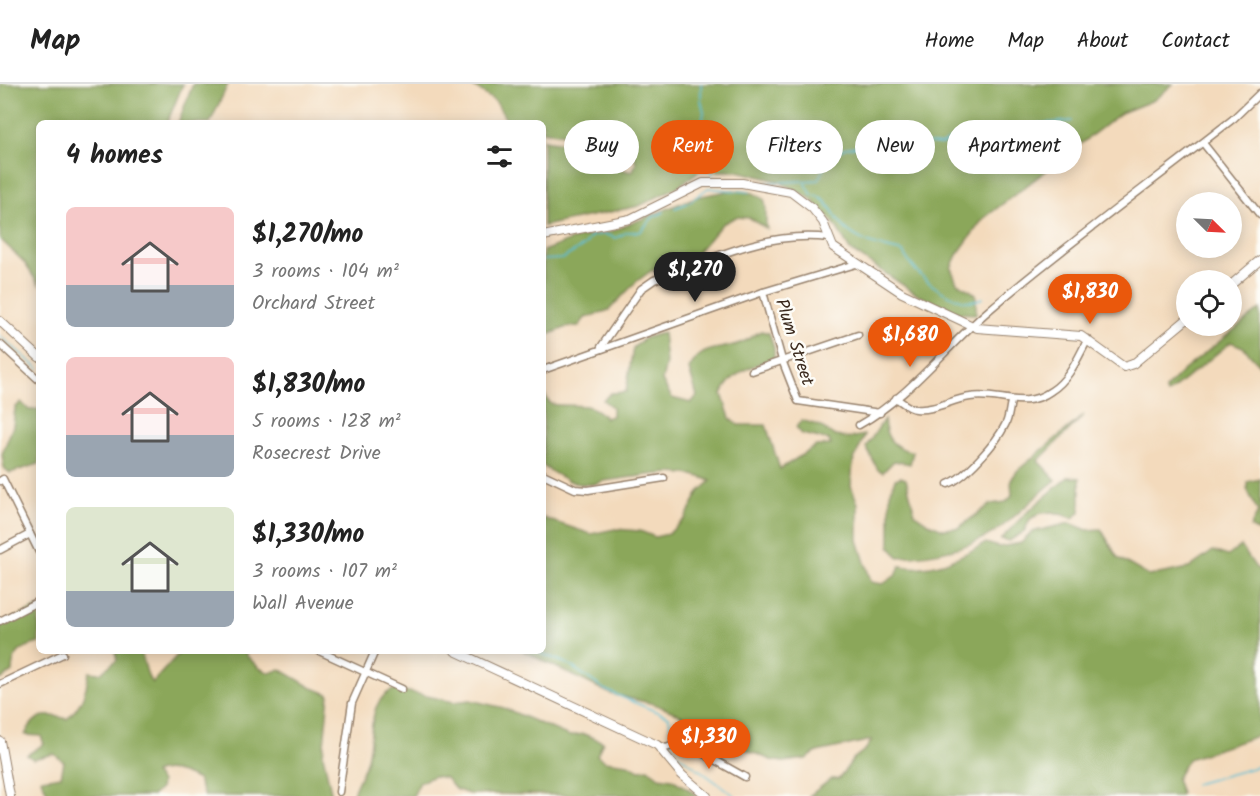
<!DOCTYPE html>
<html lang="en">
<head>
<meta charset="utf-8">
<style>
  :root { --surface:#fff; --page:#f2f2f2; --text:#222; --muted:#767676; --line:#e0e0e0; --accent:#ea580c }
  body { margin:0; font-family:Kalam,sans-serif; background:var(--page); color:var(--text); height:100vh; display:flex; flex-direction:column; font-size:22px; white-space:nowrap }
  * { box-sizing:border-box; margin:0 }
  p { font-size:20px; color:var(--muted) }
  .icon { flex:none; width:33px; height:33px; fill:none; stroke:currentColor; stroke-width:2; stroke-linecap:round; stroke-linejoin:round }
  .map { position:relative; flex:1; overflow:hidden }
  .sheet { position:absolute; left:36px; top:36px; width:510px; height:534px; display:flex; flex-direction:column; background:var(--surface); border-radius:9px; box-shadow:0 3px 15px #0003 }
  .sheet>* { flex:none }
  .guide { position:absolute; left:564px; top:36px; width:570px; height:54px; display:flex; gap:12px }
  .needle { width:39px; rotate:114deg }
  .controls { position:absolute; left:1176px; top:108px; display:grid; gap:12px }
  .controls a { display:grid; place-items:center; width:66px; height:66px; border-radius:50%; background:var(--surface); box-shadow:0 3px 15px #0003; font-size:30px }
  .price { position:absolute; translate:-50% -51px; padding:0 14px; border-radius:21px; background:var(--accent); color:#fff; font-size:20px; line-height:39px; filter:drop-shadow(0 2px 3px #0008) }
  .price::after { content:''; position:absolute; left:50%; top:36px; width:18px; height:14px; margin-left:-9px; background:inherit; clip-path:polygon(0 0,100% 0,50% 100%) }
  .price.selected { background:#222; color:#fff }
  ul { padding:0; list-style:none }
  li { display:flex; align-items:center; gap:18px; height:150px; padding:0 30px }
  li span { display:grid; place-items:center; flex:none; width:168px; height:120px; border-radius:9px; color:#555 }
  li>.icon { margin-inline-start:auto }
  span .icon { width:72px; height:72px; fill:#fffc; stroke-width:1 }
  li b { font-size:26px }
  h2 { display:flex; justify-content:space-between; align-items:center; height:72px; padding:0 30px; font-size:26px }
  .tag { padding:0 21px; border-radius:27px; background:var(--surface); box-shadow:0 3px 15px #0003; font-size:21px; line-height:54px }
  .tag.selected { background:var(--accent); color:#fff }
  header { display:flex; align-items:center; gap:36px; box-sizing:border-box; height:84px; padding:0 30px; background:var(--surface); border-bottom:2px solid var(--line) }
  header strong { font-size:28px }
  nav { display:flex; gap:33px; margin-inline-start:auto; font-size:21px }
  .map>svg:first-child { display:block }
</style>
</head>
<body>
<header>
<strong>Map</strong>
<nav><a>Home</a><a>Map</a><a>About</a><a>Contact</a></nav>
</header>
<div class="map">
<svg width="1260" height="712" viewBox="0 0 1260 712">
  <rect width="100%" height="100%" fill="#fdfcf7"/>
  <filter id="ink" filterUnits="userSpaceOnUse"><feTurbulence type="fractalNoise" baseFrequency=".0167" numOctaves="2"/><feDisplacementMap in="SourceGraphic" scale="12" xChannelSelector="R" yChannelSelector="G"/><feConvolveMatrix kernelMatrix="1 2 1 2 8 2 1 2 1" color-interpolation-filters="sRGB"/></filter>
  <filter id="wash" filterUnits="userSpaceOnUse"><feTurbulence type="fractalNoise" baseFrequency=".008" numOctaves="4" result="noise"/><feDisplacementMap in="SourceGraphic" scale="24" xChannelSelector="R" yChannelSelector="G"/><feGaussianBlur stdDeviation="1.35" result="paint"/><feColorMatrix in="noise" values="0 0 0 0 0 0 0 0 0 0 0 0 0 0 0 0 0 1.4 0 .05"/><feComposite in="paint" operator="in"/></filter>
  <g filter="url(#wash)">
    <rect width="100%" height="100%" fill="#f3dabc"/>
    <g fill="#8ba75a" stroke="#63683c" stroke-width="1.5">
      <path d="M0,0H183L167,39H39V201L24,178L0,155Z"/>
      <path d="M193,0H228L210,39H178Z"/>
      <path d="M480,0H1173L1154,16L1121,29L983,135L957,171L951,184L957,199L976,210V230L957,229L918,211L850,166L834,139L810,114L778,97L738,87H699L677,103L639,122L543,142V56L601,65L612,83L632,88L636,80L633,64L610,56L543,47V39H508L496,18L474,3Z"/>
      <path d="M733,106L753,109L764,115C768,125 764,134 767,145L750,134L736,133L722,140L695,171L651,187L636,198L609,226L585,234L579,242L567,243L543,253V167L579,153L610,148L696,113Z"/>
      <path d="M1260,225V281L1243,263L1231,258L1167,310L1165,305L1184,286Z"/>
      <path d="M761,247L769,249L774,264V274C753,282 731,288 722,310L730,334L738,341H766L780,385L816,362L831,361L829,356L802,350L796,343L802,336L820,342L835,352L849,354L865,351L853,378L851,402L858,420V456L871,498L883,500L896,491L900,482C932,488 958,474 986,459L999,463L1021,459L1032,448L1070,439L1087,446L1101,445L1118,474L1149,492L1189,484L1213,467L1228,472L1241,462L1256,484L1260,486V651L1188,675L1176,695L1181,709L1179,712H809L831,695H839L853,675L866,665L872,656L817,668L806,675L783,678L771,676L737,662L676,629L654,620L611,610L523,567H543V434L591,450L615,445L640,447L655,453L668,450L685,435L699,408L711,397C679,381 637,394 603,397C582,407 560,394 543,382V309L551,320C571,324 591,315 605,334L612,332V323L603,316L611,309L626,308L633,264L645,254L663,249L666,279L662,297L672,314L691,319L697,312L689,285C704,257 721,269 745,257C751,254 755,250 761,247Z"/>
      <path d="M21,318L29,326L39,325V380L10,389L4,384L2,370L13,342L15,324Z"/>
      <path d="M1084,331L1038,377L1056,396C1037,411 1019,430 1000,444C974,464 930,472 898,473L890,462V409L895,395L901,393L906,395L915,430L928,439L943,445L958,444L991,420L1006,418L1012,412L1011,396L1017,387Z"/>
      <path d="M884,335C885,355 894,364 913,368L910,380L894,377L883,388L878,386L866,363Z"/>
      <path d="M1068,393L1080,394V428L1073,434L1053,428L1041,429L1030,435L1024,448L1009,457L1001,455L1025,430Z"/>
      <path d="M1260,395V449L1250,443L1258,428L1247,405V398Z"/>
      <path d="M39,523V559C22,563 12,569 12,588L0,596V540Z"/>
      <path d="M115,567H140C146,578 145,591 152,599L181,567H246V571L259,584L270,589L280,585L312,604L329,610L323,671L332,712H204L198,696C185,689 168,682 154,689L161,698L160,705L152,712H49L41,695L61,692L64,678L54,670L33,675L27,671L44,660L41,652L25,651C35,629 46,629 67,635C82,621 86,608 89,588L100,589L117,576Z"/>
      <path d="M395,605L454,618L470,616L504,624L569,652L584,650L603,658L597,671L605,677L628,680L639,686L648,685L659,693L672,695L699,712L469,710L455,705L446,694L434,692L420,698L413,712H352C356,700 363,689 366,678C375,651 365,617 395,605Z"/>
    </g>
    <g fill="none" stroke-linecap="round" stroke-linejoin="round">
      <g stroke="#59bfd6" stroke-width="1.5">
        <path d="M701,0V16L704,28L700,51L713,91"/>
        <path d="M805,98L812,111C829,112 835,137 847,146C864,160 882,163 903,168C914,191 956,227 983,214"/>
        <path d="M765,99L819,96L828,73L845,64L895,56L941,61L958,51L989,50L1015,42L1072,37"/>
        <path d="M675,124L688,119L708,104L750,108"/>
        <path d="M543,176L562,175L585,161L591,152L604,150L616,154L627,148H640L653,133L664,128"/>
        <path d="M0,252L39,285"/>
        <path d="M535,567L568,580L605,606L669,633L672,658"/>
        <path d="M673,663L676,669L735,712"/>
        <path d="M1195,700L1260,682"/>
      </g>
    </g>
  </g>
  <g filter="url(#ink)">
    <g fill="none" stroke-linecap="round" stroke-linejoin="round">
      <g stroke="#97826d" stroke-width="9">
        <g id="minor">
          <path d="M1203,59L1260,131"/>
          <path d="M763,208L782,276L798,317L880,329"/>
          <path d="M0,260L39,296"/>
          <path d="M601,263L641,205L654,196C711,175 767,146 829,154"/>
          <path d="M543,286L763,208L856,180"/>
          <path d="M752,287L858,251"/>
          <path d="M896,314C902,318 909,325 916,325C935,327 952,315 970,313C999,308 1023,327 1051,307C1070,295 1078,273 1088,255"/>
          <path d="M859,341C909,313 945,264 988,227C1067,160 1151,99 1233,35L1260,9"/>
          <path d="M543,390L575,405L588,406L664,394"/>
          <path d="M0,397L3,395L39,468"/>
          <path d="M948,400C965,394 997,358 1005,341C1009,335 1009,325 1011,318"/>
          <path d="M0,466L30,450"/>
          <path d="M0,537L39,517"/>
          <path d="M319,567L402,605"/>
          <path d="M0,600L63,570"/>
          <path d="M658,661L666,664L680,659L686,660L745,693"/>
          <path d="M339,708L352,619L375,567"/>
        </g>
      </g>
      <g stroke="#97826d" stroke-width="10">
        <g id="tertiary">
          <path d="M543,152L630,135L703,99H742L791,108L812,124L823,138L833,163L902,209L977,244L1081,252L1124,283L1133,280L1186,236"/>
          <path d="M1232,200L1260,176"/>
          <path d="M0,237L39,273"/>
          <path d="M455,567L657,661L682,691L707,712"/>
          <path d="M0,657L10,712"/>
        </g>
      </g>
      <use href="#minor" stroke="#fff" stroke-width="6"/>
      <use href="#tertiary" stroke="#fff" stroke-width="8"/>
    </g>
  </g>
  <g text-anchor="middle" stroke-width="5" stroke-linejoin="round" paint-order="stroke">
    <g font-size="18" fill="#3b2a1e" stroke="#fdfcf7">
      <text transform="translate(795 258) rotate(72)" y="6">Plum Street</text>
    </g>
  </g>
</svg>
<div class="controls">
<a><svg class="needle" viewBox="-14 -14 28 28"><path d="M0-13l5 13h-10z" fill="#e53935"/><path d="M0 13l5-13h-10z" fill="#767676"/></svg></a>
<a><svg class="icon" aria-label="locate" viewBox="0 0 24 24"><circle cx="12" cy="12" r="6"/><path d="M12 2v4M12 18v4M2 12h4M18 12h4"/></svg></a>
</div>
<b class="price selected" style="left:695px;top:219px">$1,270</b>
<b class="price" style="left:1090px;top:241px">$1,830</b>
<b class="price" style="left:910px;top:284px">$1,680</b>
<b class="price" style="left:709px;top:686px">$1,330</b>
<div class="guide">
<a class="tag">Buy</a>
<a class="tag selected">Rent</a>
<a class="tag">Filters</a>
<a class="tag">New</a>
<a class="tag">Apartment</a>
</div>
<section class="sheet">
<h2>4 homes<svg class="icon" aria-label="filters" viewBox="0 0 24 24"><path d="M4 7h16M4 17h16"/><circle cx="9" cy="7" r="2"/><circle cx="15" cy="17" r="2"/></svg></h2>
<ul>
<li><span style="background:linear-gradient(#f6c9c9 65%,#9aa5b1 0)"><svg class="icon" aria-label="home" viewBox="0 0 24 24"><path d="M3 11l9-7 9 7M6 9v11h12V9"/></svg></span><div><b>$1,270/mo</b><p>3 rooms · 104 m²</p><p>Orchard Street</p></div></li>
<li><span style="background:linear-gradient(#f6c9c9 65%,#9aa5b1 0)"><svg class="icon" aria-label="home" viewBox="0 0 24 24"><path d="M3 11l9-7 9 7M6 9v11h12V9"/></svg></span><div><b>$1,830/mo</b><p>5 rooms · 128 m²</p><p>Rosecrest Drive</p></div></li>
<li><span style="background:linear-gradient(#dfe7d0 70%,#9aa5b1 0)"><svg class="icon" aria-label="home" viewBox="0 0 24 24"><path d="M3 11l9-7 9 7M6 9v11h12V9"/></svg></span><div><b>$1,330/mo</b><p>3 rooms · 107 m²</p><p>Wall Avenue</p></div></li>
</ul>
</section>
</div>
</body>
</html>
